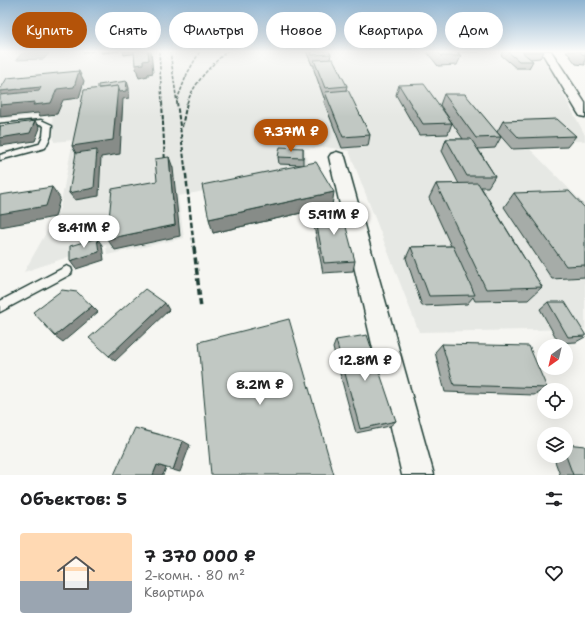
<!DOCTYPE html>
<html lang="ru">
<head>
<meta charset="utf-8">
<style>
  :root { --surface:#fff; --page:#f6f6f6; --text:#202124; --muted:#757577; --line:#e0e0e0; --accent:#b45309 }
  body { margin:0; font-family:"Shantell Sans",sans-serif; background:var(--page); color:var(--text); height:100vh; display:flex; flex-direction:column; font-size:15px; white-space:nowrap }
  * { box-sizing:border-box; margin:0 }
  p { font-size:13px; color:var(--muted) }
  .icon { flex:none; width:22px; height:22px; fill:none; stroke:currentColor; stroke-width:2; stroke-linecap:round; stroke-linejoin:round }
  .map { position:relative; height:475px; overflow:hidden }
  .drawer { display:flex; flex-direction:column; background:var(--surface); flex:1 }
  .drawer>* { flex:none }
  .hud { position:absolute; left:12px; top:12px; width:561px; height:36px; display:flex; gap:8px }
  .needle { width:26px; rotate:214deg }
  .buttons { position:absolute; left:537px; top:339px; display:grid; gap:8px }
  .buttons a { display:grid; place-items:center; width:36px; height:36px; border-radius:50%; background:var(--surface); box-shadow:0 4px 16px #0002; font-size:20px }
  .price { position:absolute; translate:-50% -34px; padding:0 9px; border-radius:14px; background:#fff; color:#222; font-size:13px; line-height:26px; filter:drop-shadow(0 1px 2px #0008) }
  .price::after { content:''; position:absolute; left:50%; top:24px; width:12px; height:9px; margin-left:-6px; background:inherit; clip-path:polygon(0 0,100% 0,50% 100%) }
  .price.active { background:var(--accent); color:#fff }
  ul { padding:0; list-style:none }
  li { display:flex; align-items:center; gap:12px; height:100px; padding:0 20px }
  li+li { border-top:1px solid var(--line) }
  li span { display:grid; place-items:center; flex:none; width:112px; height:80px; border-radius:4px; color:#555 }
  li>.icon { margin-inline-start:auto }
  span .icon { width:48px; height:48px; fill:#fffc; stroke-width:1 }
  li b { font-size:17px }
  h2 { display:flex; justify-content:space-between; align-items:center; height:48px; padding:0 20px; font-size:17px }
  .pill { padding:0 14px; border-radius:18px; background:var(--surface); box-shadow:0 4px 16px #0002; font-size:14px; line-height:36px }
  .pill.active { background:var(--accent); color:#fff }
  .map>svg:first-child { display:block }
</style>
</head>
<body>
<div class="map">
<svg width="585" height="475" viewBox="0 0 585 475">
  <rect width="100%" height="100%" fill="#f6f6f2"/>
  <filter id="ink" filterUnits="userSpaceOnUse"><feTurbulence type="fractalNoise" baseFrequency=".025" numOctaves="2"/><feDisplacementMap in="SourceGraphic" scale="8" xChannelSelector="R" yChannelSelector="G"/><feConvolveMatrix kernelMatrix="1 2 1 2 8 2 1 2 1" color-interpolation-filters="sRGB"/></filter>
  <g filter="url(#ink)">
    <path fill="#e6e8e4" d="M0,51H538L551,71L585,135V141L523,142L585,205V329L419,332L349,151L326,147L305,149L308,171L178,196L184,238L107,255L106,244L24,272L60,208L73,140L54,142L52,114L0,119Z"/>
    <path fill="#aab3ae" stroke="#72847d" d="M45,52L49,53L44,59L16,60L22,53Z"/>
    <g fill="none" stroke-linecap="round" stroke-linejoin="round">
      <g stroke="#1f3d34" stroke-width="3">
        <g id="lane">
          <path d="M41,120L52,125L51,136L45,148L0,160V155L39,144L43,136L44,126L40,124L6,127L0,129V124Z"/>
          <path d="M67,266L71,268L72,271L71,274L0,312V301Z"/>
        </g>
      </g>
      <g stroke="#1f3d34" stroke-width="3">
        <g id="street">
          <path d="M541,51H551L585,103V117L580,116L578,113Z"/>
          <path d="M337,152L343,154L345,157L434,475H402L329,157L331,154Z"/>
        </g>
      </g>
      <use href="#lane" fill="#f6f6f2" fill-rule="evenodd"/>
      <use href="#street" fill="#f6f6f2" fill-rule="evenodd"/>
      <g stroke="#1f3d34" stroke-width="1.5" stroke-dasharray="3.5 1.5" stroke-linecap="butt">
        <path d="M159,51L162,103"/>
        <path d="M170,51L177,103"/>
        <path d="M177,100L187,74L200,51"/>
        <path d="M187,103C195,81 211,66 227,51"/>
      </g>
      <g stroke="#1f3d34" stroke-width="2" stroke-dasharray="4.5 2" stroke-linecap="butt">
        <path d="M162,102L165,164"/>
        <path d="M177,102L185,167"/>
        <path d="M182,127L187,102"/>
      </g>
      <path stroke="#1f3d34" stroke-width="2.5" stroke-dasharray="5.5 2.5" stroke-linecap="butt" d="M185,166L194,248"/>
      <path stroke="#1f3d34" stroke-width="3.5" stroke-dasharray="7 3.5" stroke-linecap="butt" d="M194,247L201,309"/>
    </g>
    <g fill="#a6aca8" stroke="#1f3d34">
      <path d="M306,51H329L331,54L330,59L347,86L346,90L370,135L368,146L342,148L324,102L325,98H324L314,70V65H312Z"/>
      <path d="M426,51H480L479,52H458L461,56L457,65L438,66Z"/>
      <path d="M503,51H542L544,52L540,58L530,59L533,61L529,68H516L501,55Z"/>
      <path d="M566,51H585V65L576,64Z"/>
      <path d="M399,85L452,123L448,134L419,135L396,95Z"/>
      <path d="M444,94L501,137L495,148L478,149L495,176L488,187H481L542,287L528,300L475,301L473,297L467,304L422,306L406,258L411,247L451,246L429,198L436,184H459L442,151L446,139H463L440,105Z"/>
      <path d="M503,121L576,136L567,147L512,149L497,132Z"/>
      <path d="M303,148V165L332,206L213,233L302,165L279,164L278,157Z"/>
      <path d="M514,193L585,208V277L552,279L504,207Z"/>
      <path d="M314,210L355,261L353,271L323,273L313,221Z"/>
      <path d="M548,302L585,334V337L576,342L559,343L540,309Z"/>
      <path d="M336,340L396,421L390,426L356,433L333,348Z"/>
      <path d="M442,344L547,388L534,395L445,392L435,352Z"/>
      <path d="M553,456H566L585,475H560Z"/>
    </g>
    <g fill="#878c88" stroke="#1f3d34">
      <path d="M83,51H94L83,52Z"/>
      <path d="M101,51H120L102,53Z"/>
      <path d="M123,51H138V53L124,55Z"/>
      <path d="M148,51H151L153,73L148,74V76L139,78L135,65Z"/>
      <path d="M79,71L84,81L79,98L63,100L57,114L40,116L38,113L0,117V105L57,89Z"/>
      <path d="M127,81L129,88V98L123,99L120,154L101,157L99,196L75,200L69,193L80,161L72,146L118,86Z"/>
      <path d="M41,87L47,97L6,102L0,93V91Z"/>
      <path d="M35,121L40,128L35,141L0,146V138Z"/>
      <path d="M169,157L173,168L180,236L115,250L107,239L175,225Z"/>
      <path d="M52,187L60,198L55,217L0,227V214Z"/>
      <path d="M334,192L332,206L213,233L209,219Z"/>
      <path d="M97,238L102,245L104,260L76,269L70,261Z"/>
      <path d="M165,303L169,310L115,361L109,356Z"/>
      <path d="M92,306L98,312L63,342L55,336Z"/>
      <path d="M183,441L190,445L180,472L173,470Z"/>
      <path d="M157,465L166,468L163,475H153Z"/>
    </g>
    <g fill="#c1c8c3" stroke="#1f3d34">
      <path d="M134,51H148L149,60L143,61V64L135,65Z"/>
      <path d="M311,51H329L331,54L312,55Z"/>
      <path d="M437,51H456L461,56H441Z"/>
      <path d="M507,51H542L544,52H522L533,61H519Z"/>
      <path d="M579,51H585V55L582,54Z"/>
      <path d="M333,59L347,86L325,88L314,60Z"/>
      <path d="M79,71L74,87L57,89L51,103L33,105L35,102L0,105V95L39,91L41,87L0,91V90L7,78Z"/>
      <path d="M127,81L126,91L120,92L118,86L98,88V85Z"/>
      <path d="M424,84L452,123L423,124L399,85Z"/>
      <path d="M118,86L113,140L72,146L84,90Z"/>
      <path d="M348,90L370,135L343,137L325,92Z"/>
      <path d="M444,94H465L501,137L476,138Z"/>
      <path d="M557,119L576,136L519,138L503,121Z"/>
      <path d="M35,121L30,133L0,138V126Z"/>
      <path d="M446,139H471L495,176H467Z"/>
      <path d="M280,147L303,148V158L278,157Z"/>
      <path d="M97,150L94,188L69,193L76,153Z"/>
      <path d="M169,157L175,225L107,239L112,189L157,181L155,159Z"/>
      <path d="M316,162L334,192L209,219L202,185Z"/>
      <path d="M478,183L542,287L486,289L436,184Z"/>
      <path d="M52,187L46,206L0,214V195Z"/>
      <path d="M569,191L585,208V265L566,266L514,193Z"/>
      <path d="M341,208L355,261L324,263L314,210Z"/>
      <path d="M97,238L99,252L70,261V246Z"/>
      <path d="M453,246L475,295L429,296L411,247Z"/>
      <path d="M145,289L165,303L109,356L89,338Z"/>
      <path d="M62,290L77,292L92,306L55,336L33,312Z"/>
      <path d="M548,302H565L585,334V336L568,337Z"/>
      <path d="M289,319L334,475H211L199,342Z"/>
      <path d="M367,335L396,421L360,429L336,340Z"/>
      <path d="M442,344L529,346L547,388L454,385Z"/>
      <path d="M135,428L183,441L173,470L157,465L153,475H114Z"/>
      <path d="M566,444L585,446V475H573L566,456Z"/>
    </g>
  </g>
  <linearGradient id="sky" x2="0" y2="1"><stop stop-color="#8fb4d1"/><stop offset="0.44" stop-color="#fbfbf9"/><stop offset="1" stop-color="#fbfbf9" stop-opacity="0"/></linearGradient>
  <rect width="585" height="117" fill="url(#sky)"/>
</svg>
<div class="buttons">
<a><svg class="needle" viewBox="-14 -14 28 28"><path d="M0-13l5 13h-10z" fill="#e53935"/><path d="M0 13l5-13h-10z" fill="#757577"/></svg></a>
<a><svg class="icon" aria-label="locate" viewBox="0 0 24 24"><circle cx="12" cy="12" r="6"/><path d="M12 2v4M12 18v4M2 12h4M18 12h4"/></svg></a>
<a><svg class="icon" aria-label="layers" viewBox="0 0 24 24"><path d="M12 4l9 5-9 5-9-5zM3 14l9 5 9-5"/></svg></a>
</div>
<b class="price active" style="left:291px;top:153px">7.37M ₽</b>
<b class="price" style="left:334px;top:236px">5.91M ₽</b>
<b class="price" style="left:84px;top:249px">8.41M ₽</b>
<b class="price" style="left:365px;top:382px">12.8M ₽</b>
<b class="price" style="left:260px;top:406px">8.2M ₽</b>
<div class="hud">
<a class="pill active">Купить</a>
<a class="pill">Снять</a>
<a class="pill">Фильтры</a>
<a class="pill">Новое</a>
<a class="pill">Квартира</a>
<a class="pill">Дом</a>
</div>
</div>
<section class="drawer">
<h2>Объектов: 5<svg class="icon" aria-label="filters" viewBox="0 0 24 24"><path d="M4 7h16M4 17h16"/><circle cx="9" cy="7" r="2"/><circle cx="15" cy="17" r="2"/></svg></h2>
<ul>
<li><span style="background:linear-gradient(#ffd9b3 60%,#9aa5b1 0)"><svg class="icon" aria-label="home" viewBox="0 0 24 24"><path d="M3 11l9-7 9 7M6 9v11h12V9"/></svg></span><div><b>7 370 000 ₽</b><p>2-комн. · 80 m²</p><p>Квартира</p></div><svg class="icon" aria-label="heart" viewBox="0 0 24 24"><path d="M12 20l-8-8c-3-5 5-10 8-4 3-6 11-1 8 4z"/></svg></li>
</ul>
</section>
</body>
</html>
